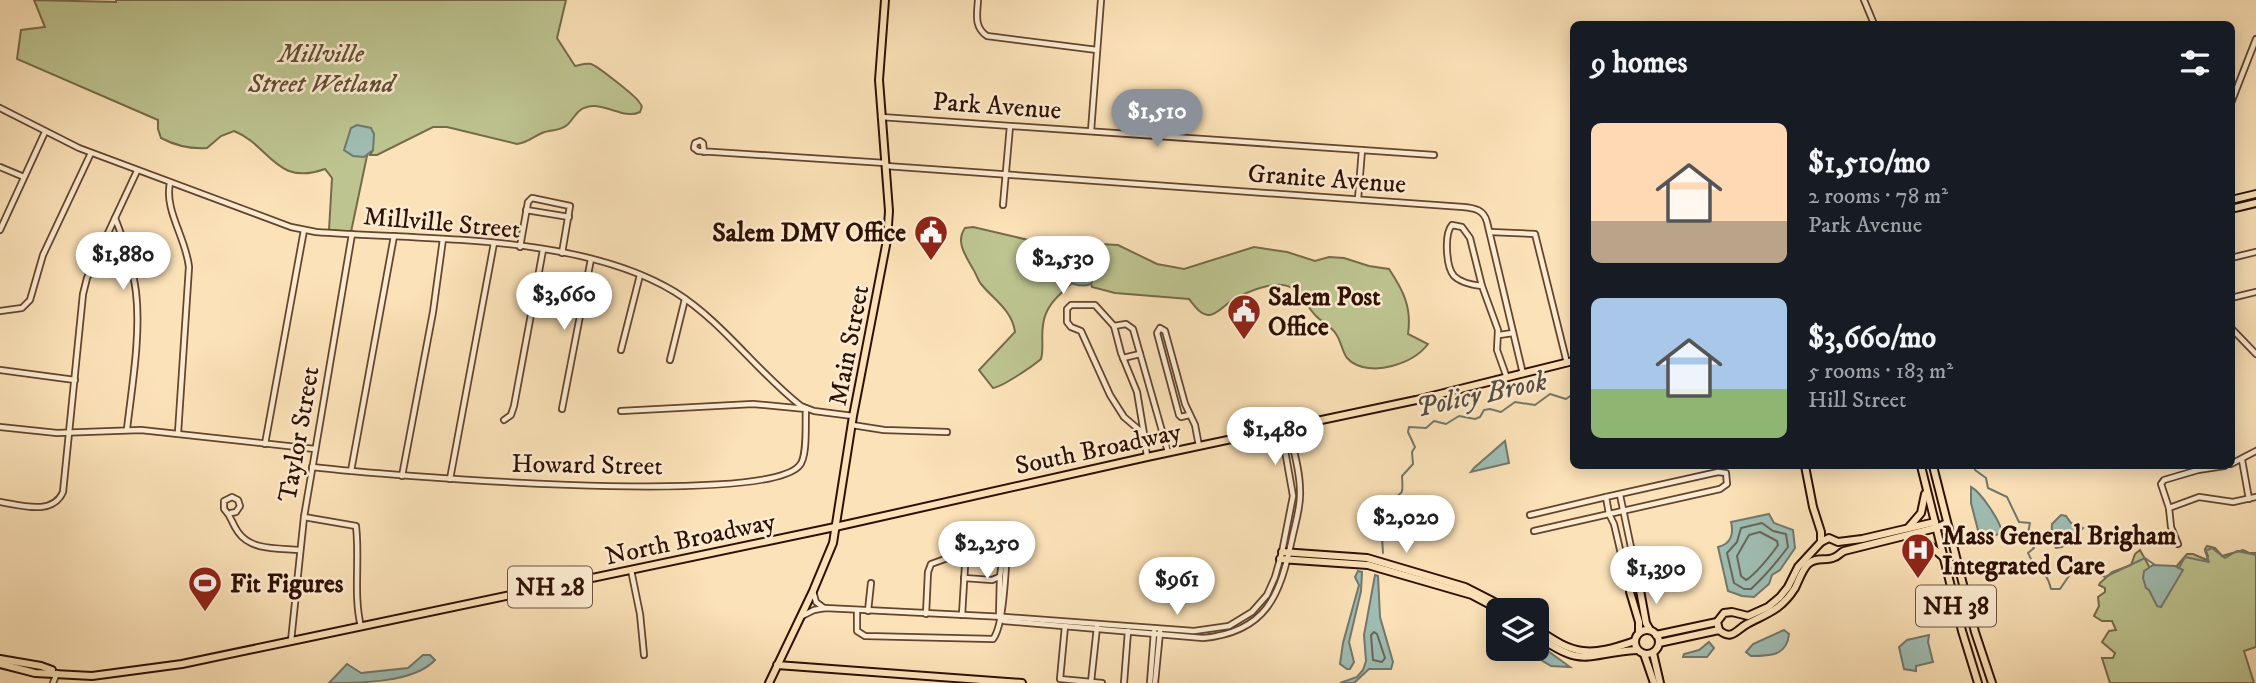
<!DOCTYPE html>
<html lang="en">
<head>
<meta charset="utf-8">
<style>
  :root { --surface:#171b24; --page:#20242c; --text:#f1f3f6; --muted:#9ea1a6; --accent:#8c9099 }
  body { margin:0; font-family:"IM FELL DW Pica",serif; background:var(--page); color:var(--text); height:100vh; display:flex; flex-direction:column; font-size:26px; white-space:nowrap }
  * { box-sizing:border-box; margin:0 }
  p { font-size:23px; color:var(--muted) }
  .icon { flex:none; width:38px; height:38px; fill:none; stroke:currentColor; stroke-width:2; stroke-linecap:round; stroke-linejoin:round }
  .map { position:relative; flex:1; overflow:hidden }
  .side { position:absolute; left:1570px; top:21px; width:665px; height:448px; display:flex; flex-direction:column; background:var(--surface); border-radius:10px; box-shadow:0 4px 18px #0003 }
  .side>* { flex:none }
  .fabs { position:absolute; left:1486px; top:598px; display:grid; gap:14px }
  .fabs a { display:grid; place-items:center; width:63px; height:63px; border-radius:10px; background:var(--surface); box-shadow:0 4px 18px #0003; font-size:35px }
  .price { position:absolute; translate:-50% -60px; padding:0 16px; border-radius:24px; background:#fff; color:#222; font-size:23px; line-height:46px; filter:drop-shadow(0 2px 4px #0008) }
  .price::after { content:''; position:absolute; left:50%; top:42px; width:21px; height:16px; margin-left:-10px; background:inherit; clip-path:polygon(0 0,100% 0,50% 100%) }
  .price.active { background:var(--accent); color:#fff }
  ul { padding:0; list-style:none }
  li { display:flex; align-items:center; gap:21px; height:175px; padding:0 21px }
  li span { display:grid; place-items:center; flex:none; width:196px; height:140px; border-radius:10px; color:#555 }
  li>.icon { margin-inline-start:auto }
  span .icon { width:84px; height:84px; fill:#fffc; stroke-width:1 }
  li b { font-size:30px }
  h2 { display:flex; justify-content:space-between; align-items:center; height:84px; padding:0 21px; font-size:30px }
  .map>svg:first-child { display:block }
</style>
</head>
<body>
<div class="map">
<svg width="2256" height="683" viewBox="0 0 2256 683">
  <rect width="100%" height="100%" fill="#fce2b8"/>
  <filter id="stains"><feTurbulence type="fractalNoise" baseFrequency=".00286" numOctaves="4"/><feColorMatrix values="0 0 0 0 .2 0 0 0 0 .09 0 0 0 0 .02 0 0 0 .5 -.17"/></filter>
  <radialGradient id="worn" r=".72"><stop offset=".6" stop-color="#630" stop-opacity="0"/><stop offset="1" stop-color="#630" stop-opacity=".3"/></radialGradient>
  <g fill="#bdc490" stroke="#766a4a" stroke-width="2">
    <path d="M34,0L116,2V0H566L557,38L575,66C580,65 586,63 591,64C596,65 637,97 639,102C643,107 642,106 640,112C624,120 605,102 587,107C577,109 574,119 567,125C559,132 550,129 542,133C533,137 527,143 517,144L447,127H433L377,155H370L373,150L372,132L351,232L329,230L332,178L325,169C275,187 270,145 234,131L221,136L207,148C191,149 176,146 161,138L158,129V120L17,59L21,30L45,27Z"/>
    <path d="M973,227L1058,247L1099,244L1118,245L1157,264L1184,269L1254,247L1287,252L1315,261L1329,257L1344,258L1369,266L1389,269C1403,290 1412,307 1408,334L1428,344C1419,356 1407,362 1392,366C1378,370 1358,370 1347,358C1342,351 1341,341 1336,334C1331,326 1322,322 1316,316C1308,308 1301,293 1292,288C1277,278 1244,293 1231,301C1225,305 1216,315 1209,315C1200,315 1194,305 1189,299L1115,293L1092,287L1091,284L1093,275L1063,280L1072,283C1059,295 1045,306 1043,325C1041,337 1044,348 1041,359C1033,366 1002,387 993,388L979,370L1015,332C1012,310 994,300 981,284C977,279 976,273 973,269C966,256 955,242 965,228Z"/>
    <path d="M2207,546L2215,548L2222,556L2243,550L2249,553H2256V647L2244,651L2254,683H2110L2102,658H2113L2115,653L2102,642L2109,631L2116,630L2112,621H2102L2094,616L2099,606L2098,597L2105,592V588L2099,585L2100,583L2112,572L2131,565L2135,554L2140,550L2150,568L2176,567L2187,554H2193L2207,560L2208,556L2205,549Z"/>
  </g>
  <g fill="#9fbdb3" stroke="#72786d" stroke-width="2">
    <path d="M357,125L371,128L374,134L373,150L364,157L353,156L344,150L351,128Z"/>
    <path d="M1061,272L1094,275L1091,284C1081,288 1066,283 1059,275Z"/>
    <path d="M1505,441L1509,463L1471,472L1474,468Z"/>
    <path d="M1971,487C1981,492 2001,522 2002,533L1986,538L1979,534L1971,503Z"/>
    <path d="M1769,514L1774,523L1793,530L1795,548L1780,570L1772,575L1769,584L1754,597L1742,596L1728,591L1718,547C1731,544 1734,534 1731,522Z"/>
    <path d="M2061,515L2066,516L2071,523L2083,528L2062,547L2056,548L2051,541L2052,524Z"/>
    <path d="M2153,565L2175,566L2183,570L2161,607L2157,606L2149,590L2146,588L2143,578L2144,571Z"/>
    <path d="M1358,571L1362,572L1361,591L1349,642L1354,662L1350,669H1347L1340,664L1343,643L1359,585L1355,577Z"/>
    <path d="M1375,575L1378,576L1380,617L1393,662L1391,669H1369L1354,683H1340L1357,677L1363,670L1366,661L1364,635Z"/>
    <path d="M1784,630L1789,634C1787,656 1770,656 1751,656L1746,652L1753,644Z"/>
    <path d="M1929,635L1928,642L1933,662L1916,666V671L1904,669L1899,647L1907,640Z"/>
    <path d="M1709,642L1714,648L1707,657H1683L1684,654L1699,650Z"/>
    <path d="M1537,643L1570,667L1551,666L1523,649H1536Z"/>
    <path d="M423,655H430L435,660C414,683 359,683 329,683L347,664L361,673L408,668Z"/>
  </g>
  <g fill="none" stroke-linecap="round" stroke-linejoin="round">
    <g stroke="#66665b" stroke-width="2">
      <path d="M1762,523L1773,531L1786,534L1788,547C1776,563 1764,577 1751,589H1744L1734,583L1727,553L1737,542L1741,528Z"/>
      <path d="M1760,532L1777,541L1778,545C1772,554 1754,576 1746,580L1741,576L1737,556L1749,535Z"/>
      <path d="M1374,632L1377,634L1385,658L1382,662L1373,660L1371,635Z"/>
    </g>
    <g stroke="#72786d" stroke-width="2">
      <path d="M1974,466L1975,470L1986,478L1988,488L2007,497L2019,522L2030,523L2027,538L2034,548L2028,553C2035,571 2046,567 2051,589H2060L2073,570L2083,575L2087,568L2105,577L2145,558L2155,565"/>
      <path d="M1387,518L1392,529"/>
      <path d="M1372,527L1380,523"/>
      <path d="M1383,553L1381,523L1389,510L1388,502C1404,491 1403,496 1402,476L1413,464L1412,452L1415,447L1408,432L1409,427L1426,428L1434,421L1446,424L1459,416L1475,419L1480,417L1484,410L1490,409L1501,412L1515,402L1535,405L1550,394L1566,399L1573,394"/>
      <path d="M2179,568L2185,557L2209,562L2205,551L2212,548L2225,558L2237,551L2256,555"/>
    </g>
    <g stroke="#624430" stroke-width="8">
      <g id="minor">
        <path d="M978,0C977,15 974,27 987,36L1097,50"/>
        <path d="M1864,0L1874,24"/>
        <path d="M2231,103L2256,39"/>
        <path d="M0,108L79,148L291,227L316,232C425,240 580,234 675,292C723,322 756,371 801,406L814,411L853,416"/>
        <path d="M881,117L1434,155"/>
        <path d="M1091,131L1101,0"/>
        <path d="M704,152L703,143L700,141L695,143L694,148L698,151L885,163"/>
        <path d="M886,166L1463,207C1475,208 1484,210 1487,222L1523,374"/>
        <path d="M0,167L24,177"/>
        <path d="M170,183C164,210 186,238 189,267L178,433"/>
        <path d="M1358,199L1362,150"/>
        <path d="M1003,205L1010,126"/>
        <path d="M526,210L569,217"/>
        <path d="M0,230L45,132"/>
        <path d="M1490,232L1535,234L1567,363"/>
        <path d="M520,247L528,202L532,198L570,206L562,253"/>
        <path d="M2231,258L2256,252"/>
        <path d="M1482,286C1472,285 1461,283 1454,276C1446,267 1444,234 1452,225L1462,227L1470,238L1482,286L1498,330L1497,350L1507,378"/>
        <path d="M2231,298L2256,292"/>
        <path d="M0,311L22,308L30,300L43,255L91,153"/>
        <path d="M1114,326L1126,324L1133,329L1168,452"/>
        <path d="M2231,328L2256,354"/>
        <path d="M1499,335L1513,333"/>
        <path d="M621,350L640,275"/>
        <path d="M1123,358L1140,354"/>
        <path d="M670,360L685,299"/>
        <path d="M0,370L75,380"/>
        <path d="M562,409L591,259"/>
        <path d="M1189,415L1181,417L1179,415L1157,333L1160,328L1165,331L1185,404L1195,425L1199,446"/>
        <path d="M504,420L511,415L514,406L543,250"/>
        <path d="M852,425L884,430L947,432"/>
        <path d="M0,427L57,433L141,430L315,449"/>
        <path d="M127,429C132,386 141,335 136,292C133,268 124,241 115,218L137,171"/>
        <path d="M1144,434L1137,392L1121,353L1114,326L1095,305H1071L1067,309V322L1071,327L1081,331L1110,395L1124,417L1144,434L1147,457"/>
        <path d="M265,444L304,230"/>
        <path d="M2242,460L2249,499"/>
        <path d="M2231,464L2256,451"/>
        <path d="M2224,466L2198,470L2164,480L2161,484L2169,508L2199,497L2233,502L2256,497"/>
        <path d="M312,467C381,475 762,507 799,466C808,458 805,422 806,409L753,404L621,411"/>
        <path d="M351,471L394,236"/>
        <path d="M1718,472L1726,473L1727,484L1720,489L1609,514L1606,497Z"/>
        <path d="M402,476L433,312L443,239"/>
        <path d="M450,479L494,243"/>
        <path d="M1620,495L1640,590"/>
        <path d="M0,502C20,505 53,516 63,492L83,294L87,278L115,218"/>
        <path d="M2169,508L2171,527L2178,544"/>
        <path d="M231,513L236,512L240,506L238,500L232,497L224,501V509C232,517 231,522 238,532C251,551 279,548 300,550"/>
        <path d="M1530,515L1606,497"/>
        <path d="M304,517L356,526C360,560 353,594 361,627"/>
        <path d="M1534,531L1609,514L1614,524L1630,592"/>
        <path d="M961,552L965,566L962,615"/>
        <path d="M631,570L640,614L644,655"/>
        <path d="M964,578L992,580L999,577"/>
        <path d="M813,591L816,602L824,608"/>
        <path d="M857,610V631L865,636L993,639C1004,625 1005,573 1007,552L1005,547"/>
        <path d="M868,611L871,583"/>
        <path d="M926,614L928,572L931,564L987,544L1005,543L1000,576L999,617"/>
        <path d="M802,616L814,610L825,608L1005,617L1194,631L1229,626L1252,612L1267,595L1275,577L1282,552L1293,496L1281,428"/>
        <path d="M1000,618L1004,621L1203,638C1267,632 1280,595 1292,539C1295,524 1301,507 1300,491C1300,470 1293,448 1288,427"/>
        <path d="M1065,626L1060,679L1102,683"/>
        <path d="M291,641L304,517L352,234"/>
        <path d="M1091,682L1097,627"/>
        <path d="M53,683L57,673"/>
        <path d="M1124,683L1128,631"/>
        <path d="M1150,683L1154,632"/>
        <path d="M1155,683L1160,632"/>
      </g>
    </g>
    <g stroke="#2e1003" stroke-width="10">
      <g id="major">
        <path d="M2231,200L2256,194"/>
        <path d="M2231,209L2256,203"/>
        <path d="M1921,466L1962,631L1978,683"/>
        <path d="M1933,466L1975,632L1992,683"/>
        <path d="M1909,527L1921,513L1925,494"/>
        <path d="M1906,537L1926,542L1942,556"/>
        <path d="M1821,542L1829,538L1838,542L1862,539L1935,522"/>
        <path d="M1282,552L1367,558L1465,587L1512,611"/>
        <path d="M1280,559L1368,565L1472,595L1502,611"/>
        <path d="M1640,590L1646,623L1650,630"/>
        <path d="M1630,592L1639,622V633"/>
        <path d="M1536,628C1575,656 1589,657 1635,641"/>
        <circle cx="1647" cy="642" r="12"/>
        <path d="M1719,630L1717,622L1724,613L1732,612L1748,616L1768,607L1780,597L1788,587L1798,567L1821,542V532L1813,507L1805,466"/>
        <path d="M1536,635C1585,670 1585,653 1637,650"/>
        <path d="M1656,635L1717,622"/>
        <path d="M1659,643L1719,630C1732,641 1736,630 1747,624C1768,613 1781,610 1795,588C1799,580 1802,570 1808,564C1817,556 1826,562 1835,557C1838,556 1840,553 1844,551L1936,528L1947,523"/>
        <path d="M1653,653L1660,683"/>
        <path d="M1644,654L1654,683"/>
        <path d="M0,659L41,666L52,670"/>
        <path d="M0,664L35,673L92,676L182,664L835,527L1147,457L1416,400L1573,361"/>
        <path d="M777,665L1022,683"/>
        <path d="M769,683L813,591L833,543L853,416L887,240L889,211L879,80L885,0"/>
      </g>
    </g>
    <use href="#minor" stroke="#fdecd1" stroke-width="4.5"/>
    <use href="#major" stroke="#fce2b8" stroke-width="6"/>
  </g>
  <defs>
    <g id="civic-pin" transform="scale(1.75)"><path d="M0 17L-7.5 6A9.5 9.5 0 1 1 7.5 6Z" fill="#8f2418" stroke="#fdecd1"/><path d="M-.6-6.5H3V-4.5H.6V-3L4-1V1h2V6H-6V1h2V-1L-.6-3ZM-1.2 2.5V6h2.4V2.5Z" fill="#fff"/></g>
    <g id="hospital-pin" transform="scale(1.75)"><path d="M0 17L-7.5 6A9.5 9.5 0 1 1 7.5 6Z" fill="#8f2418" stroke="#fdecd1"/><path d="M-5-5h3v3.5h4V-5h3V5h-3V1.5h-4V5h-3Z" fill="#fff"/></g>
    <g id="stadium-pin" transform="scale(1.75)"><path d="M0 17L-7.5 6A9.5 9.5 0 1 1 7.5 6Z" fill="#8f2418" stroke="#fdecd1"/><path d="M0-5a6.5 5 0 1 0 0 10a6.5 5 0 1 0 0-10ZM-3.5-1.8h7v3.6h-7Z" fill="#fff"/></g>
  </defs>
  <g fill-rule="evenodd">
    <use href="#civic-pin" x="931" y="232"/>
    <use href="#civic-pin" x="1244" y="311"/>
    <use href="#hospital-pin" x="1918" y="550"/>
    <use href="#stadium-pin" x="205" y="583"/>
  </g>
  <g text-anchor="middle" stroke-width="5" stroke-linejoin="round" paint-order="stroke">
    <g fill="#fdecd1" stroke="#6c5241" stroke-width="2">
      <rect x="508" y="566.5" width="84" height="41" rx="5"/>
      <rect x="1916" y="585.5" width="80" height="41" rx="5"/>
    </g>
    <g font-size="24" font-weight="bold" fill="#2e1003">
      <text x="550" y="595">NH 28</text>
      <text x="1956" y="614">NH 38</text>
    </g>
    <g font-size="26" font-style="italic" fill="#604f34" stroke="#fdecd1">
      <text x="321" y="62">Millville<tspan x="321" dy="30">Street Wetland</tspan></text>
    </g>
    <g font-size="26" fill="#2e1003" stroke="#fdecd1">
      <text transform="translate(997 105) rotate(4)" y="9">Park Avenue</text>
      <text transform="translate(1327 178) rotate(4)" y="9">Granite Avenue</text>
      <text transform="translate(442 222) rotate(5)" y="9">Millville Street</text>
      <text transform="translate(848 345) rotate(-79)" y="9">Main Street</text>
      <text transform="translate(298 434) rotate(-80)" y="9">Taylor Street</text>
      <text transform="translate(1098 448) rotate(-12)" y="9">South Broadway</text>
      <text transform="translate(587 464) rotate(1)" y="9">Howard Street</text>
      <text transform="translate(690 538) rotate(-12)" y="9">North Broadway</text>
    </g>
    <g font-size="26" font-weight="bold" fill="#2e1003" stroke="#fdecd1" text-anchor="start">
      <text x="906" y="241" text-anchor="end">Salem DMV Office</text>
      <text x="1268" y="305">Salem Post<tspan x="1268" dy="30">Office</tspan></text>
      <text x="1942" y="544">Mass General Brigham<tspan x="1942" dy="30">Integrated Care</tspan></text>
      <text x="230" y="592">Fit Figures</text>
    </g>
    <g font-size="28" font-style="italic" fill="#564d41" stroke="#fdecd1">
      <text transform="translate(1481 393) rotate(-12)" y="10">Policy Brook</text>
    </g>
  </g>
  <rect width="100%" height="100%" filter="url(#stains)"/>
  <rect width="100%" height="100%" fill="url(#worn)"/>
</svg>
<div class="fabs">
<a><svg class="icon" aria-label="layers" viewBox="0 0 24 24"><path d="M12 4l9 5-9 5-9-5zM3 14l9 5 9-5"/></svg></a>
</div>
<b class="price active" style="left:1157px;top:149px">$1,510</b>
<b class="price" style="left:123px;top:292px">$1,880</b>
<b class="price" style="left:1063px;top:296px">$2,530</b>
<b class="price" style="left:564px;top:332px">$3,660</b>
<b class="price" style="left:1275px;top:467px">$1,480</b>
<b class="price" style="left:1406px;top:555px">$2,020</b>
<b class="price" style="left:987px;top:581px">$2,250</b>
<b class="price" style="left:1656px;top:606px">$1,390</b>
<b class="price" style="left:1177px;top:617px">$961</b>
<section class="side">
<h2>9 homes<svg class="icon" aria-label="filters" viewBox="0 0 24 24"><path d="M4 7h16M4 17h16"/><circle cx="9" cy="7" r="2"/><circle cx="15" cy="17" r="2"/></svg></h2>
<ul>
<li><span style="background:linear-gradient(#ffd9b3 70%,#b9a48a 0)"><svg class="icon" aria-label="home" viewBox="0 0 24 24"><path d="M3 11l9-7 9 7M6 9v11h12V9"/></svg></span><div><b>$1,510/mo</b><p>2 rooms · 78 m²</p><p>Park Avenue</p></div></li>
<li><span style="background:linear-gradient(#a9c7e8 65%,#8fb573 0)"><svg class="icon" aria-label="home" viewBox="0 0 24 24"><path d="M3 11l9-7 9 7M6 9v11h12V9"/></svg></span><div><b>$3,660/mo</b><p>5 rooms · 183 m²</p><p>Hill Street</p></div></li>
</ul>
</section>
</div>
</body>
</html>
